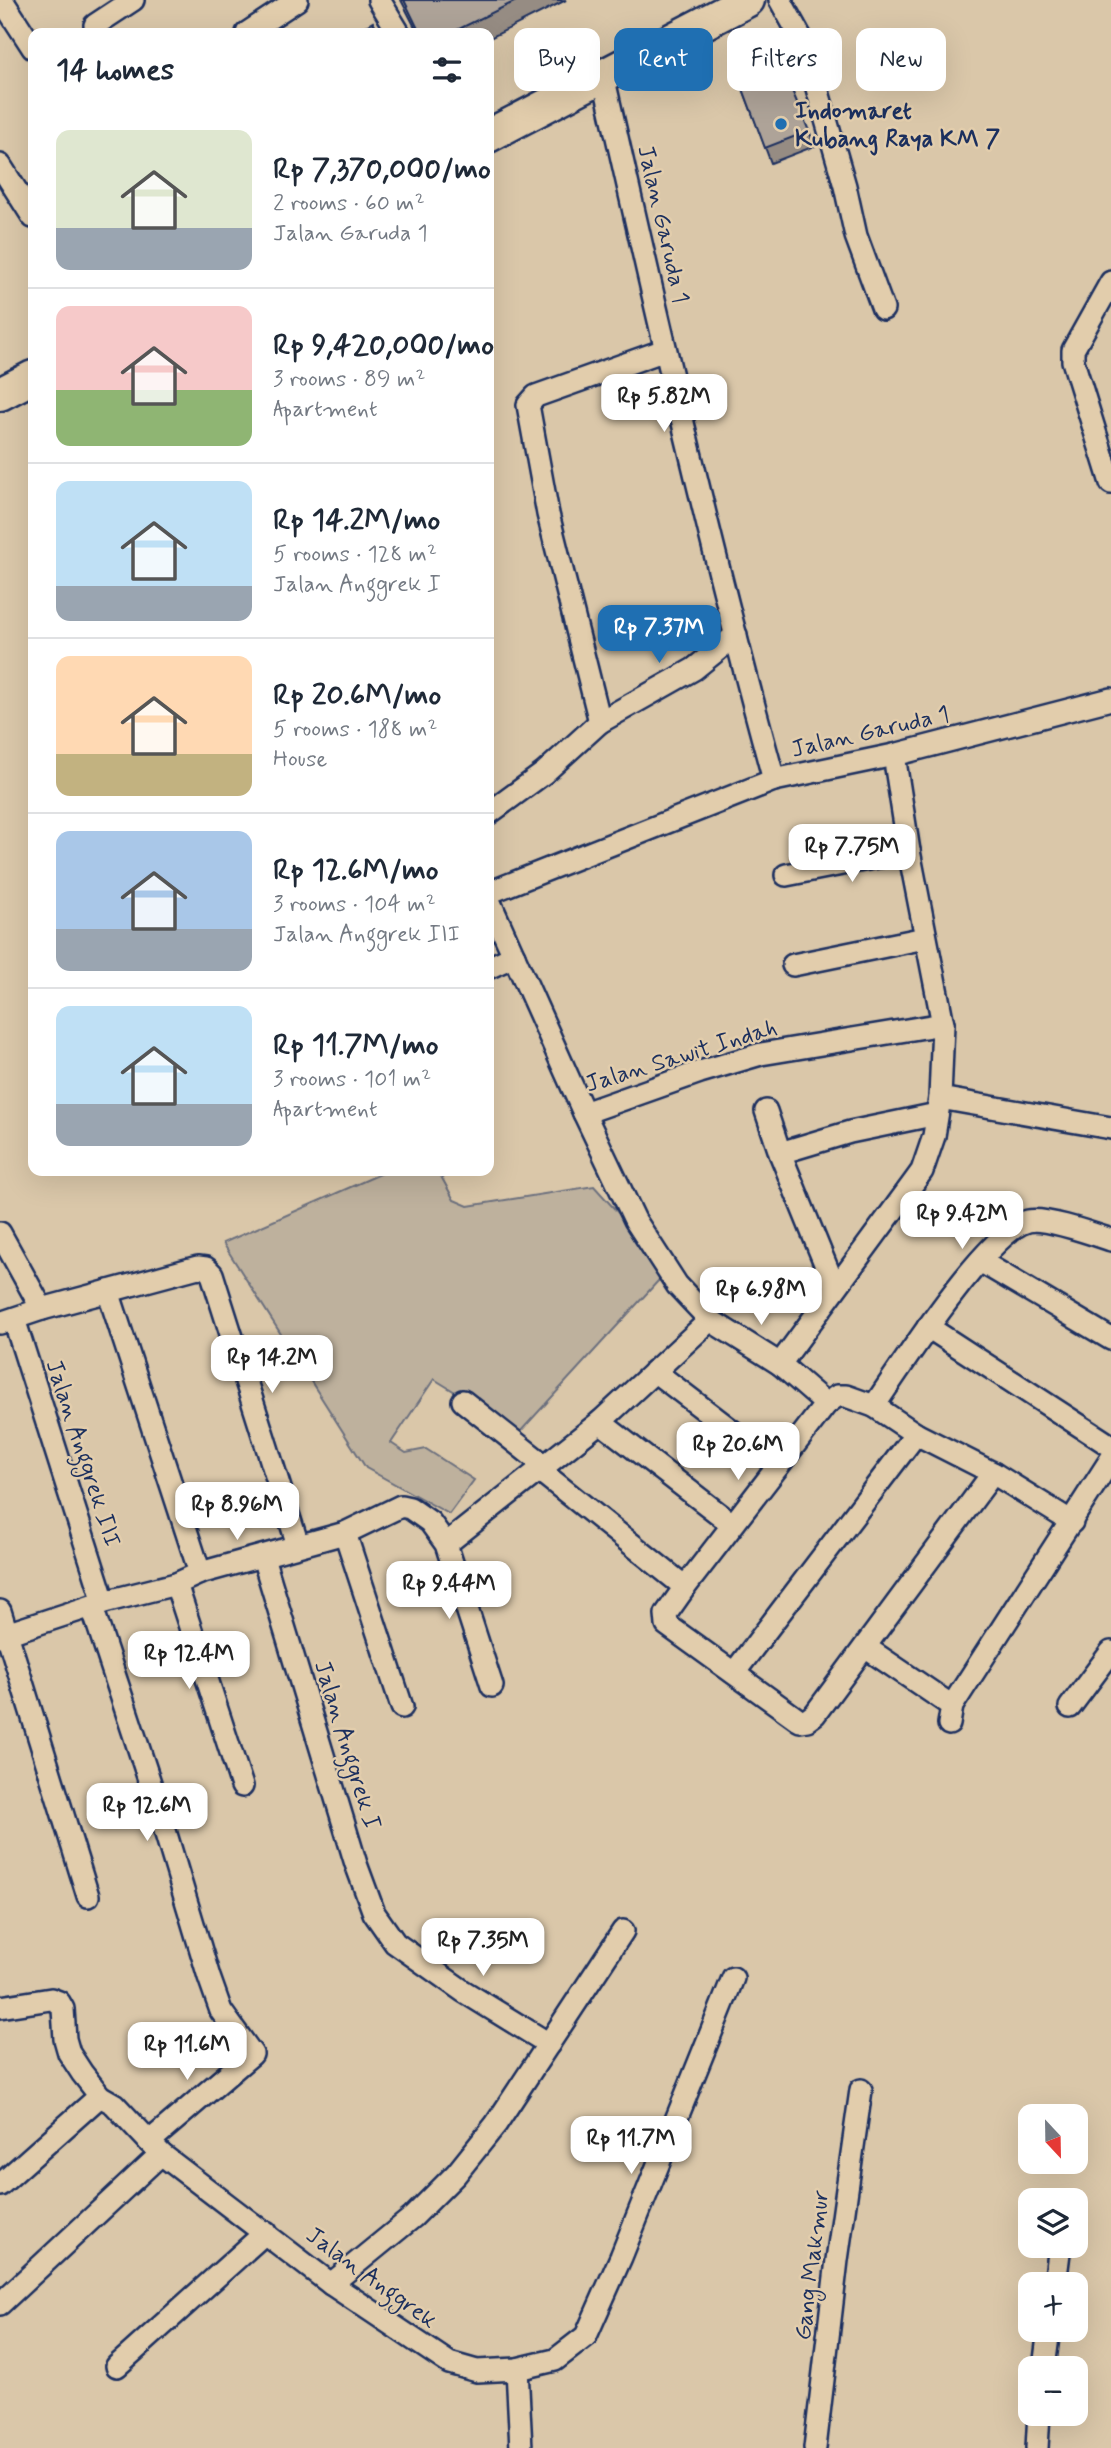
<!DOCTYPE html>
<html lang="en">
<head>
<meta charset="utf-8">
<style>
  :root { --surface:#fff; --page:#f2f2f3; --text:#1f2937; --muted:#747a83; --line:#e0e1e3; --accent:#1f6fb2 }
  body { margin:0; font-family:Mynerve,sans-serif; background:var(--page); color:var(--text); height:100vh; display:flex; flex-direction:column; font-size:26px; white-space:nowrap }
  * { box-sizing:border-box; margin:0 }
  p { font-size:23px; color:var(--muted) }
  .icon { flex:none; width:38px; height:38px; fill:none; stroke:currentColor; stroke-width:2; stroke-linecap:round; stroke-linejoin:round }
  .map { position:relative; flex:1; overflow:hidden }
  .panel { position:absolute; left:28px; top:28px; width:466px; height:1148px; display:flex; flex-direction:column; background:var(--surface); border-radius:14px; box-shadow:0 7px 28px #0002 }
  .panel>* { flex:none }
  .banner { position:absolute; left:514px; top:28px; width:490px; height:63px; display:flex; gap:14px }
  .needle { width:46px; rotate:158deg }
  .fabs { position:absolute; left:1018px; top:2104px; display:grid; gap:14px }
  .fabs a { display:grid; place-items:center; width:70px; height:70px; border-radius:14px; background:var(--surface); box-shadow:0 7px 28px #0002; font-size:35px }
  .price { position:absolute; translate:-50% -60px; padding:0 16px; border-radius:14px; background:#fff; color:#222; font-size:23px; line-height:46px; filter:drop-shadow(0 2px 4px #0008) }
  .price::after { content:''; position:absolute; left:50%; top:42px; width:21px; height:16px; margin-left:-10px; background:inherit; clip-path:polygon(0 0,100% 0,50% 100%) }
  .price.current { background:var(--accent); color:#fff }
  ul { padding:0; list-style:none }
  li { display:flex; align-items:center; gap:21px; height:175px; padding:0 28px }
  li+li { border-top:2px solid var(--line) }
  li span { display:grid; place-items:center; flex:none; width:196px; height:140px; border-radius:14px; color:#555 }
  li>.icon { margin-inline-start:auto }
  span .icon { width:84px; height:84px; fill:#fffc; stroke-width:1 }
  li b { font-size:30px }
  h2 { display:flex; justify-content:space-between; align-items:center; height:84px; padding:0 28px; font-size:30px }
  .pill { padding:0 24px; border-radius:14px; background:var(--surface); box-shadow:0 7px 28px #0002; font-size:24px; line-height:63px }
  .pill.current { background:var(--accent); color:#fff }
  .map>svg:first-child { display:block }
</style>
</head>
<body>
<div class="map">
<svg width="1111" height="2448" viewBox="0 0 1111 2448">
  <rect width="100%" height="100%" fill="#dac7a9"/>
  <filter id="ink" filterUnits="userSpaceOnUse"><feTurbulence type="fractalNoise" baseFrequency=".0143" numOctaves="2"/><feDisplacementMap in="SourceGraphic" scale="14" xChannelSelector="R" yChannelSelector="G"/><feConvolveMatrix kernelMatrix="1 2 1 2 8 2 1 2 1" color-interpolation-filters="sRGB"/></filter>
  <g filter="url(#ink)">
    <path fill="#beb19d" stroke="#6c707e" stroke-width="2" d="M387,1171H438L454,1200L468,1206L594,1186L621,1216L661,1271L659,1280L520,1432L434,1379L391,1443L406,1453L426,1449L474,1480L449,1514L366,1468L223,1243Z"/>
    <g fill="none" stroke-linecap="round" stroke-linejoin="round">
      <g stroke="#1b2f5e" stroke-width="26">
        <g id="minor">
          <path d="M2,0L33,48"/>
          <path d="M379,0L399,33"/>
          <path d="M780,0L804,43L845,186L856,236L883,309"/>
          <path d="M95,25L133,0"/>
          <path d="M247,33L297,0"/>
          <path d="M603,75C656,311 710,547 774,780"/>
          <path d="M0,165L33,217"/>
          <path d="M1111,282L1073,350V361L1111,483"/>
          <path d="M600,722L548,514L528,405L536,396L665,350"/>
          <path d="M488,814L544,773L600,722L694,669L736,635"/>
          <path d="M786,875L909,851"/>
          <path d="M488,893L774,780L894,755L1111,699"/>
          <path d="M488,898L584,1113L635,1220L677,1285L710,1320"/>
          <path d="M793,965L925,938"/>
          <path d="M488,968L514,956"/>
          <path d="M940,1098L1111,1128"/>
          <path d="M766,1111L780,1153L835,1288"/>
          <path d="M584,1113L700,1072L761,1054L943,1024"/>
          <path d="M780,1153L850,1132L937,1114"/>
          <path d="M0,1233L42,1309"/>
          <path d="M980,1261L1111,1339"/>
          <path d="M108,1291L200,1573"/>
          <path d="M14,1319L104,1602"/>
          <path d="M0,1323L42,1309L198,1267L206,1268L212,1274L298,1545"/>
          <path d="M928,1327L1111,1446"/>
          <path d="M780,1364L914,1182L922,1171L934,1136L940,1098L943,1024L909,851L894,755"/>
          <path d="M654,1371L778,1466"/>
          <path d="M463,1401L544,1465"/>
          <path d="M874,1406C900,1368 988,1231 1028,1221C1045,1217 1093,1234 1111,1240"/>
          <path d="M600,1422L732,1524"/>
          <path d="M539,1470L685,1587L666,1614L667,1625L800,1721L807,1720L815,1714L993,1473"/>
          <path d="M345,1533L402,1707"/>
          <path d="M446,1544L600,1422L710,1320L780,1364L826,1404L837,1396H846L874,1406L916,1434L993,1473L1072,1522"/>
          <path d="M263,1557L356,1864L374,1913L395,1943L463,1991L549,2044"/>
          <path d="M176,1584L242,1786"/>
          <path d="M685,1587L826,1404"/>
          <path d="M92,1607L157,1804L209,1977L221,2011L252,2054L149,2142"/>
          <path d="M0,1611L88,1896"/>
          <path d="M0,1636L104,1602L176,1584L200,1573L345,1533L401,1506L410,1508L430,1522L446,1544L492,1686"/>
          <path d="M865,1647L952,1706"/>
          <path d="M734,1673L916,1434"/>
          <path d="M1070,1707L1111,1652"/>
          <path d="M949,1724L952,1706L1111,1459"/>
          <path d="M0,2007L51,1999L59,2002L63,2009L65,2039L69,2053L82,2073L100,2096L114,2104L161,2154L331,2284L449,2363L477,2371L517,2369L555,2360L586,2336L621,2257L733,1978"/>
          <path d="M0,2185L100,2096"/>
          <path d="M331,2284L413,2217L456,2174L496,2124L623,1931"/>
          <path d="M1055,2284L1060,2245"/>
          <path d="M0,2304L161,2154"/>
          <path d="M117,2366L266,2232"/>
          <path d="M1044,2368L1049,2329"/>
          <path d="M517,2369L521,2448"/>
          <path d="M815,2448L837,2260L861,2090"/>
          <path d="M1037,2448L1039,2413"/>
        </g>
      </g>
      <g stroke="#1b2f5e" stroke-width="37">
        <g id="highway">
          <path d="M488,136L748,0"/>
          <path d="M0,394L33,377"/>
        </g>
      </g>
      <use href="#minor" stroke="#e2cdac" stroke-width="21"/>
      <use href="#highway" stroke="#e2cdac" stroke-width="32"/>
    </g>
    <g fill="#968c83" stroke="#1b2f5e" stroke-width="2">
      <path d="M401,0H566L488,39V33H418Z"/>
      <path d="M742,86L809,131L815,146L771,163Z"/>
    </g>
    <g fill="#aea398" stroke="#1b2f5e" stroke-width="2">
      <path d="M404,0H518L451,33H420Z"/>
      <path d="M373,22L379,33H354Z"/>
      <path d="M783,69L809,131L765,148L742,86Z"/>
    </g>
  </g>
  <circle fill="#1f6fb2" stroke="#e2cdac" stroke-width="2.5" cx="781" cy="124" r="7"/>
  <g text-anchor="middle" stroke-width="5" stroke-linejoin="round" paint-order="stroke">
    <g font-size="24" font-weight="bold" fill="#1b2f5e" stroke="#e2cdac" text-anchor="start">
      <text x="795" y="118">Indomaret<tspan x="795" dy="28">Kubang Raya KM 7</tspan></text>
    </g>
    <g font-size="24" fill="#1b2f5e" stroke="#e2cdac">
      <text transform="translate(664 224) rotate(77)" y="8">Jalan Garuda 1</text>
      <text transform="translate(870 731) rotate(-13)" y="8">Jalan Garuda 1</text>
      <text transform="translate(681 1055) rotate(-17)" y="8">Jalan Sawit Indah</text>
      <text transform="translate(84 1453) rotate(72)" y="8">Jalan Anggrek III</text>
      <text transform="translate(348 1745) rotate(73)" y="8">Jalan Anggrek I</text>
      <text transform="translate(811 2265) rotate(-83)" y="8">Gang Makmur</text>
      <text transform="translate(372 2277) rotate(36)" y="8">Jalan Anggrek</text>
    </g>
  </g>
</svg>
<div class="fabs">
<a><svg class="needle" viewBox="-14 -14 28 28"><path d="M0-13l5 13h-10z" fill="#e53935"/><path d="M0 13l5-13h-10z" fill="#747a83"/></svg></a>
<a><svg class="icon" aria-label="layers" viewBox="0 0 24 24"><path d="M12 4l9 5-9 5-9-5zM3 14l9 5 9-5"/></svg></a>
<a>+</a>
<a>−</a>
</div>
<b class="price" style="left:664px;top:434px">Rp 5.82M</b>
<b class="price current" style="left:659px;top:665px">Rp 7.37M</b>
<b class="price" style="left:852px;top:884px">Rp 7.75M</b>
<b class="price" style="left:962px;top:1251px">Rp 9.42M</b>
<b class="price" style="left:761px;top:1327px">Rp 6.98M</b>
<b class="price" style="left:272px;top:1395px">Rp 14.2M</b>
<b class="price" style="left:738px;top:1482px">Rp 20.6M</b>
<b class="price" style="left:237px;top:1542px">Rp 8.96M</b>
<b class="price" style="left:449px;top:1621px">Rp 9.44M</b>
<b class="price" style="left:189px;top:1691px">Rp 12.4M</b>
<b class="price" style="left:147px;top:1843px">Rp 12.6M</b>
<b class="price" style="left:483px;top:1978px">Rp 7.35M</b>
<b class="price" style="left:187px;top:2082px">Rp 11.6M</b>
<b class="price" style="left:631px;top:2176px">Rp 11.7M</b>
<div class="banner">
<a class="pill">Buy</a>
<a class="pill current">Rent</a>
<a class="pill">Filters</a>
<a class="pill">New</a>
</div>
<section class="panel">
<h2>14 homes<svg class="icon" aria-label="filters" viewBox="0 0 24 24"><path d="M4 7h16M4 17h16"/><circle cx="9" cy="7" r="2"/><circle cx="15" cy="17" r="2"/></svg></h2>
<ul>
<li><span style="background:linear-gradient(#dfe7d0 70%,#9aa5b1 0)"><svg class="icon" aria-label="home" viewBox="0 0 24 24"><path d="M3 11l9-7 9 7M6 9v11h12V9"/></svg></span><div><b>Rp 7,370,000/mo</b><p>2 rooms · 60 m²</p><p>Jalan Garuda 1</p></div></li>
<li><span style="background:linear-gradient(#f6c9c9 60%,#8fb573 0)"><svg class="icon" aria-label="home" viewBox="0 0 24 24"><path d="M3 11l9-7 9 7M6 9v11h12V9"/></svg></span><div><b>Rp 9,420,000/mo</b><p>3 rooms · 89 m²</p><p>Apartment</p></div></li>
<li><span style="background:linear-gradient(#bfe0f5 75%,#9aa5b1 0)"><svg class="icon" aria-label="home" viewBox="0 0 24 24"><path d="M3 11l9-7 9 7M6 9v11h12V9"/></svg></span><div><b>Rp 14.2M/mo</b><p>5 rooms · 128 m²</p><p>Jalan Anggrek I</p></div></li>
<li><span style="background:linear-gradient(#ffd9b3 70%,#c2b280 0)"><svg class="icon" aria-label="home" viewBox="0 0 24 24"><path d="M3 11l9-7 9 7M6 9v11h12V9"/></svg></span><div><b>Rp 20.6M/mo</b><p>5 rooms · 188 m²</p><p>House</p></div></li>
<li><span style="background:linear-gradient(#a9c7e8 70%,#9aa5b1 0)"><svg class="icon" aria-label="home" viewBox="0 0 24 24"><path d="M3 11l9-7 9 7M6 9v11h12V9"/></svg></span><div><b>Rp 12.6M/mo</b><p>3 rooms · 104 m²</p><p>Jalan Anggrek III</p></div></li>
<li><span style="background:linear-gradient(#bfe0f5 70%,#9aa5b1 0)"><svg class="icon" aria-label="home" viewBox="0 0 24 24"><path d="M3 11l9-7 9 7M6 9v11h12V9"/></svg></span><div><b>Rp 11.7M/mo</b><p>3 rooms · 101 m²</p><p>Apartment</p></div></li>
</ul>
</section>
</div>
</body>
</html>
